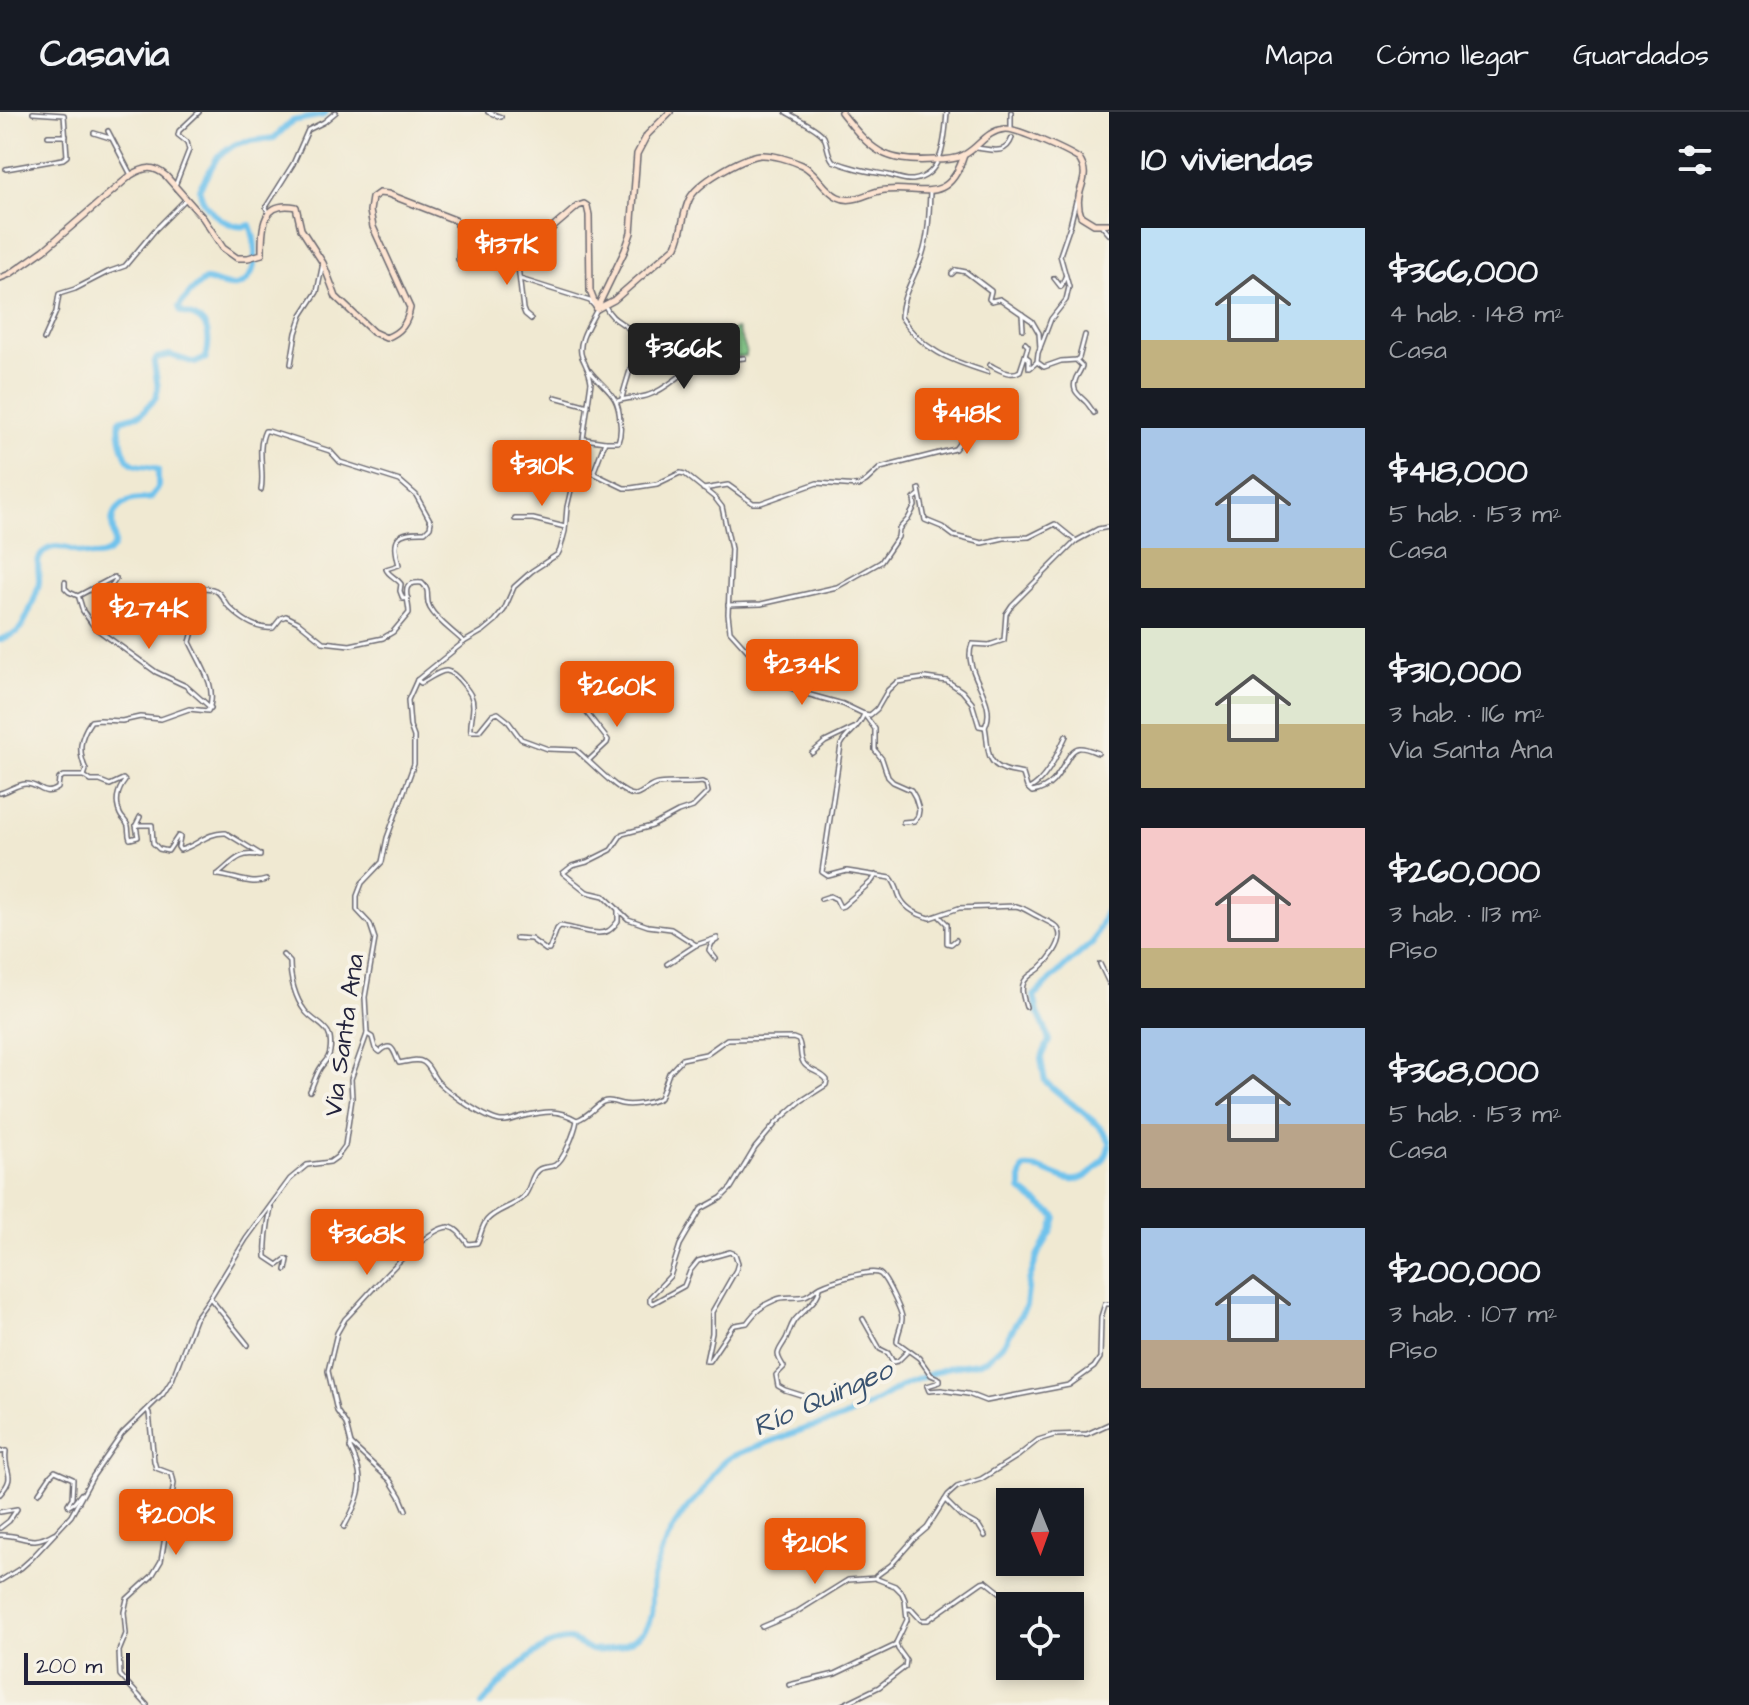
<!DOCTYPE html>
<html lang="es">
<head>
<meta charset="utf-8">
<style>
  :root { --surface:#171b24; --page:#20242c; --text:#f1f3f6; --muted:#9ea1a6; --line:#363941; --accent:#ea580c }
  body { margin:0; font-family:"Architects Daughter",sans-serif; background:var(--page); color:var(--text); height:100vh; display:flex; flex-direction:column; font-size:30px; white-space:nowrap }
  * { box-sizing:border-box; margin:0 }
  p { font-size:26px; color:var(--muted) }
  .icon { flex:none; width:44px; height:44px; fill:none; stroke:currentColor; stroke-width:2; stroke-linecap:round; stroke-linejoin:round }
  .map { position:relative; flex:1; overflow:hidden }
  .drawer { display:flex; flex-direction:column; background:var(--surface); width:640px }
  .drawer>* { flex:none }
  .needle { width:52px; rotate:179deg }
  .tools { position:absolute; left:996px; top:1376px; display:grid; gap:16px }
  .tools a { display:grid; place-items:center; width:88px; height:88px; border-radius:0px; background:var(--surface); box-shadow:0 4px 12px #0003; font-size:40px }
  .scale { position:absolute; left:24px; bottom:20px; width:106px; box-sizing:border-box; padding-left:8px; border:4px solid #22223b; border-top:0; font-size:22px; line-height:28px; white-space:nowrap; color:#22223b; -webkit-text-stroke:6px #f7f3e8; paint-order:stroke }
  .price { position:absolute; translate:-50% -68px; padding:0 18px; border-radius:8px; background:var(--accent); color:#fff; font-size:26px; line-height:52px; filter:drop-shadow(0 2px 4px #0008) }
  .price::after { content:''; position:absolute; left:50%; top:48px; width:24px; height:18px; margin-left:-12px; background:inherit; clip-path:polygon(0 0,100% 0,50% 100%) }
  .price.on { background:#222; color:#fff }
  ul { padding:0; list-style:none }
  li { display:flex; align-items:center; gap:24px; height:200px; padding:0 32px }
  li span { display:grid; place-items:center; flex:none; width:224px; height:160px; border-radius:0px; color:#555 }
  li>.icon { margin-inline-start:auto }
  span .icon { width:96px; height:96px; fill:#fffc; stroke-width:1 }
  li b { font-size:34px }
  h2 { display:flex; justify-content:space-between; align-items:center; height:96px; padding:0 32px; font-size:34px }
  header { display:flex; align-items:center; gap:48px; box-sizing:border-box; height:112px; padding:0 40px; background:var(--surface); border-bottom:2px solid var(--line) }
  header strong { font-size:38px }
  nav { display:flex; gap:44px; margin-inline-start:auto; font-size:28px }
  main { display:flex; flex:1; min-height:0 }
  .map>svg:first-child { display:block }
</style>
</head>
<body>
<header>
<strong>Casavia</strong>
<nav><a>Mapa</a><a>Cómo llegar</a><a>Guardados</a></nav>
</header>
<main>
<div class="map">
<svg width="1109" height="1593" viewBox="0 0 1109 1593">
  <rect width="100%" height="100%" fill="#f7f3e8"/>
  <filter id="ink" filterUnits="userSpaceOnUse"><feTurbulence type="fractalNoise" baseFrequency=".0125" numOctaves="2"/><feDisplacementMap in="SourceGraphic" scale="16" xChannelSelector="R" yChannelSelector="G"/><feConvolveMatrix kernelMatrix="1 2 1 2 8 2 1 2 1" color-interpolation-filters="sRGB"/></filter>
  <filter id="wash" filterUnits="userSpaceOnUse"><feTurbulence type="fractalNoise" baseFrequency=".006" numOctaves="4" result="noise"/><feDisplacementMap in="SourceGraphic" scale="32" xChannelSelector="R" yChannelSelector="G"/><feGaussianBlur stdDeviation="1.8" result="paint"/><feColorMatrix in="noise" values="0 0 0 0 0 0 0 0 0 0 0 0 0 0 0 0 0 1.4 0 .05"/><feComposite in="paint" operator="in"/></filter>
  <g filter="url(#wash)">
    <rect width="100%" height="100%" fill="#f0e9d2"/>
    <path fill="#8bd590" stroke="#567c66" stroke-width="2" d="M737,217L745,236L746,244L721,248L712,223Z"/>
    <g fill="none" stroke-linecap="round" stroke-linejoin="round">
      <g stroke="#70c2ec" stroke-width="6">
        <path d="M0,528C5,525 12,523 17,520C24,515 38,480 39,470C40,459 34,450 43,441C60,423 88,453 107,441C128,429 95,408 127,390C133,386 143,388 151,386L158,376V358C150,353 140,356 132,351C123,347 118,317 120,308L141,302L156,286L158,276L154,251L157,246L170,243L195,251L206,246C209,234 211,217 200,208C195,204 186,202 181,200L179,195C185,186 196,174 205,168C216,169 225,176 236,174C260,169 257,131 250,113C235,119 212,104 204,90C201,86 201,81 199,77L218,44L234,33L243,30L274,26L292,9L324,3L326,0"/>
        <path d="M1109,793L1093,830L1063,856L1034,884L1038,901L1045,916L1049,929L1041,947L1045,969C1063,988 1098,1006 1109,1029"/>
        <path d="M482,1593C497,1573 542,1526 569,1528C577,1529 584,1536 591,1538C607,1541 632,1531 643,1520C656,1506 650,1484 653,1466C659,1442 672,1414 688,1395C692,1390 698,1386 701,1381C714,1366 713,1355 732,1344L807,1316L821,1313L843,1306L870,1293L907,1271L950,1255L977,1251L988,1247L1005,1230L1026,1194L1029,1169L1038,1142L1052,1119L1056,1105L1021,1078V1064L1024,1056C1054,1053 1070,1085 1096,1056C1103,1049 1107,1044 1109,1034"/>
      </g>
    </g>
  </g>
  <g filter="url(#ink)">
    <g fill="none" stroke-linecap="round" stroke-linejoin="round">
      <g stroke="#6a6870" stroke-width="6">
        <g id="street">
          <path d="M488,0L501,5"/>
          <path d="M786,0C795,6 819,16 824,25C828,33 827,42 833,49C853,57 867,59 888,63C896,65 905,69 913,68C944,64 945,24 947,0"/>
          <path d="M1011,17V0"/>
          <path d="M108,19L131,63"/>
          <path d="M94,21L110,26"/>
          <path d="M48,24H66"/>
          <path d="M977,36C993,38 1006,43 1012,26"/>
          <path d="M6,57L63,47L67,44L64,3L33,1"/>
          <path d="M175,74L189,38L187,30L178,23L179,19L199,0"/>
          <path d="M930,80C929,102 929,123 922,144C915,165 902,182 901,205C921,238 952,249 987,260"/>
          <path d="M1076,89L1070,114L1060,143L1069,175L1066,188L1051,207L1038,241L1037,250L1044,255L1061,249L1076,248L1079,246L1085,223"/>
          <path d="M268,100L266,95L293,52L308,18L324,10L336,0"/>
          <path d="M1102,114L1109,122"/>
          <path d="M952,162L956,158L966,160L991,179L989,187L991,189L1000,187L1032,209L1039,221L1040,236"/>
          <path d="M1054,166L1061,175L1065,165"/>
          <path d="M605,194C613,210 622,209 632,220C643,232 624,271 622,287"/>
          <path d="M1022,202L1023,217"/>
          <path d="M531,207L525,202L523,197L518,154V150L532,139V135"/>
          <path d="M44,227L56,200L59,182L75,177L108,160L125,154L155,118L186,87"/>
          <path d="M1025,231L1028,234L1025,244"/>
          <path d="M1077,249L1082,254C1081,258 1078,262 1076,266C1071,279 1078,282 1086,290C1088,292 1092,298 1094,301"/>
          <path d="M291,252L296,221L302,203L317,180L323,151"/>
          <path d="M990,253C1000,258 1010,265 1020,259L1025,244L1029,247V256H1030L1037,250"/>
          <path d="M590,259C606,279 619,281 620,310C621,318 621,323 618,330H605L594,359L595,362L624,376H631L657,372L680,361L685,362L715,386L722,395L731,437L728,502L730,519L765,558L786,574L803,581L843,592L864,602L870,603L877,597L888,578L897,570L925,566L947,569L962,579L972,591L979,614L985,615C999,588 961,560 972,532L989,533L1004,528L1006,502L1012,493L1076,429L1098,417L1109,415"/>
          <path d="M555,285L588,294"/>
          <path d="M618,289C628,285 639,287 649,283C664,278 675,267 687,259C704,248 725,248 744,246"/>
          <path d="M585,327L605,330"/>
          <path d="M552,377V363L554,360"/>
          <path d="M703,377L728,373L753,391H761L817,371L858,374L866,369L880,356L955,337L961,329L966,319"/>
          <path d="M919,377L925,408L942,415L954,424L982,431L1004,426L1029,425L1055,412L1076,429"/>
          <path d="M261,378C265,359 256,338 265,319H268L330,339L340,350L400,369L416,383L431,410L430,415L425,420C395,419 392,426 399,453L386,457C388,463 397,466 401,472L400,479L403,487L408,486"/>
          <path d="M515,407H533L565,415"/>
          <path d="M65,470V476L69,480L78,484L114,465L116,467C107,482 94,485 108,502C119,504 124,513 134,516L177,519"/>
          <path d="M79,486L83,499L95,516L156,560L186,574L211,596"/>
          <path d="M728,493L761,492L837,475L881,450L898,425L899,417L908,407L915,394L914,387L919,383"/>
          <path d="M119,505L117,498L119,493L126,486L129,487L127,496L136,505"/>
          <path d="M417,568L421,571C442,560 446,550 463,572C469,580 473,584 473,594C473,603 470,611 471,619H479L492,603L498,601L507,608L521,627L548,637L576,638C588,647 622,685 636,683C644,681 649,673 658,672C673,670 688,672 702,670L706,672L708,680L693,695L678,700L652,714L622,722L611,738L587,750L572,754L563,761L587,780L604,784L628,807L648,814L671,817L696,833L667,852"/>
          <path d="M574,594L586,600L608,628L607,631L589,648"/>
          <path d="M864,602C857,620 848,619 841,633L822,760L828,764L847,759L891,766C896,772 897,776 899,783C904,796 918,803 930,806L959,796L1016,794C1025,796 1030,801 1039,805C1045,809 1057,812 1059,819C1064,831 1047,850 1039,857C1034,861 1027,864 1024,870C1020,878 1024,887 1026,895"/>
          <path d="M864,602L875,617V638L882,647L888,665L893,670L911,678L915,685L919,698L918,704L914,709L903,710"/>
          <path d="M985,615C989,631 984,650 1003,657C1009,660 1016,660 1023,662L1027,675L1032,680C1063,676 1064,638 1079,636C1085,635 1092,639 1098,641"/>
          <path d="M812,641L825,630L854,616"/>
          <path d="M84,664L86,658C78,640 79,626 91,609L100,608L122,609L140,605L161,607L189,597L208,599C219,576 200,552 190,530C191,526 193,522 193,517C194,505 180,498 174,491L175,483C185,480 202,474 212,477C221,479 223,489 229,495C241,507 256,518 273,516L281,506L286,504L298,510L323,530L350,533L383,526L393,520L409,501C409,486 398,469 422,471C432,480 424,485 430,496C437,509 453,519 464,530"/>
          <path d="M1029,677C1047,668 1057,642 1066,624"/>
          <path d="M0,681C9,679 17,672 26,672C40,672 43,686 58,676L59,667L63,664H84L91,669H100L110,673L123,667L125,669C117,679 115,690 120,702C122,707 126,708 128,714C129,718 128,723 130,727L138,725L136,713L140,705"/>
          <path d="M136,713H152L153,731L159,737L168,739L178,724L180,725L178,735L180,738C197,734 207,720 226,721L260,742V744C238,738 232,752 217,763"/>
          <path d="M217,763C234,764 250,774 266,768"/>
          <path d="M821,787L830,784L836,787L840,795L843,794L872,769L876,763"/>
          <path d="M940,805L947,812V831L951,832L956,828"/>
          <path d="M516,826L531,827L546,838H549L557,817L560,814C572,815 597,825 608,819C612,817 615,813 618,809V797"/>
          <path d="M696,833L717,826V828L712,831L709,838L716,847"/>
          <path d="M283,843L290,850C290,866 295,886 305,899C317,914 334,913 330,939C329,947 325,949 321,955C316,962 314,971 310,979"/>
          <path d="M1100,852L1109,871"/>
          <path d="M367,922L372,925L375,936L380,940C393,927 394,942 399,951C407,950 417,946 423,950C430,954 432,964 438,970C450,982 484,1006 500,1009C509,1010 516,1006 524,1004C546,999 558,997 577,1008C589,1004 595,994 603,990C610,987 616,991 622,992C633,994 650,991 660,986L669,961L682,947L706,942L727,927L793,926L798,928C803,936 798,946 805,953C812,960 821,960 827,968L826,973L801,989L777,1010L755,1036L731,1076L721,1086L701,1097L680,1133L670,1164L650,1185V1190L653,1191L684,1174L690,1159L698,1149L730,1140L735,1142L738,1151L736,1158L712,1200V1221L706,1249H709L732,1215L735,1213L747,1211C755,1200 762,1193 775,1188C784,1183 795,1187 805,1184C811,1182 815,1177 821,1174C830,1170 871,1156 880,1162C886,1166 902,1200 902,1206C902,1215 897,1221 897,1230L919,1246L931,1263L940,1267V1270L927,1274L929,1279L941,1278L968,1282L986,1289L1069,1273L1094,1255L1100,1246L1101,1205L1105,1192H1109"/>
          <path d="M271,1096C268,1110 265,1131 266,1145L278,1153L286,1147L288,1148L286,1158"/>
          <path d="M210,1186L248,1233"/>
          <path d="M863,1207L880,1237L888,1241L893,1250L898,1249L908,1239"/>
          <path d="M804,1284L785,1278L778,1274L776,1263L784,1255C774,1240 778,1241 786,1227C789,1221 790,1215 794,1209C803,1197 818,1190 820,1175"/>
          <path d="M0,1340L6,1339C3,1362 18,1362 0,1382"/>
          <path d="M39,1381L51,1363L55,1359L73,1367L72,1386L68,1392L69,1394L74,1391L81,1382"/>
          <path d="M945,1388L961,1404L979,1414L985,1424"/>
          <path d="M406,1398L400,1384L390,1368L351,1332L346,1312L337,1299L328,1259L337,1221L345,1207C363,1189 425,1114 449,1115C458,1116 463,1126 468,1132L477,1131C481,1124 481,1115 487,1108C497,1097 513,1095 523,1085C531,1078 530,1064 538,1058C543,1054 550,1056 555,1053C565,1047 575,1019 577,1008"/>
          <path d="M0,1400L17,1397L9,1409L0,1416"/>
          <path d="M344,1415C361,1385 367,1368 350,1336L351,1332"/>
          <path d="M0,1423C23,1422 30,1436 54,1421"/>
          <path d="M0,1469L21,1456L30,1448L71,1404L93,1364L122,1322L163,1282L172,1268L195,1207L210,1186L246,1127L290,1067L307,1053L330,1050L337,1045L345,1034L352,986L351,967L367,922L365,885L375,827L370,812L357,798V784L362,771L382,750L387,726L414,652V625L410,614L408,588L417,568L464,530L483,519L495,509L504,498L514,475L532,459L558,442L560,438L565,419L567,395L583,327L591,270C590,260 586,254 582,245C576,230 591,210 597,197L590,189L520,167"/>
          <path d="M907,1497H911L921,1508H928L982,1470L986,1469L1012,1490"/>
          <path d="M762,1515L795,1501L848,1468L876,1466"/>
          <path d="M789,1573L835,1562L896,1533"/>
          <path d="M147,1593L120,1563L119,1539L126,1522L124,1500L127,1487L152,1464L161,1449L174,1371L172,1362L156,1356L154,1349L149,1301L147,1298"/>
          <path d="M842,1593L879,1575L905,1555L906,1548L898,1537L896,1531L907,1508L905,1488L902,1481L895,1474L877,1467L876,1464L891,1453L914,1427L927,1416L948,1383L957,1375L981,1367L1018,1344L1038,1328L1054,1323L1087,1322L1109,1312"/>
        </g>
      </g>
      <g stroke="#6a6870" stroke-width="8">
        <g id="secondary">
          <path d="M841,0C871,38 883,51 934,48C943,48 955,48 964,43C980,35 985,19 1005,17C1017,16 1067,39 1079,47C1094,68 1071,78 1081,104L1094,112H1109"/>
          <path d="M0,166L10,162L44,138L131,63C145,55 153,53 166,64L203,106L223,136L237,146H248L262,142C262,117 261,88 296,95L301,117L323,151L336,185L373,220L386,226C401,220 407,212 410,196L373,115L370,99L372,86L379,81L388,82L455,108C463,118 460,134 459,147L466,151L522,142L578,94L584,92L587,94L589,103L590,179L597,197"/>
          <path d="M597,196L625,138L631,121L637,42L647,23L670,0"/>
          <path d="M597,197L614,188L676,134C683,119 682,103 689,88C697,70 741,46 760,43C772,42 791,48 802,53C817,60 823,78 838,85C852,92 865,82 879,79C917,71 947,98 964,43"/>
        </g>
      </g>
      <use href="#street" stroke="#fff" stroke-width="3"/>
      <use href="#secondary" stroke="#fde4d1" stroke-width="5"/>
    </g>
  </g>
  <g text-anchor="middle" stroke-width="8" stroke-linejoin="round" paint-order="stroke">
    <g font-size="26" fill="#22223b" stroke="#f7f3e8">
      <text transform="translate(343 923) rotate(-82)" y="9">Via Santa Ana</text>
    </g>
    <g font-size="28" font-style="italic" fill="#395270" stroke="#f7f3e8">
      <text transform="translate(822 1285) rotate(-24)" y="10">Río Quingeo</text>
    </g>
  </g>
</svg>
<div class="tools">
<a><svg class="needle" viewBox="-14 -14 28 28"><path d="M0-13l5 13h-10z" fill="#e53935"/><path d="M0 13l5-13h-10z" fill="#9ea1a6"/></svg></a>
<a><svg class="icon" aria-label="locate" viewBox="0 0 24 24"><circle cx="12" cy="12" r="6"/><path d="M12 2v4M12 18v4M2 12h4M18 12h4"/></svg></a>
</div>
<div class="scale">200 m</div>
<b class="price" style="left:507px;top:175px">$137K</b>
<b class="price on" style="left:684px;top:279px">$366K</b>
<b class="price" style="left:967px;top:344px">$418K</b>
<b class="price" style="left:542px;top:396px">$310K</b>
<b class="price" style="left:149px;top:539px">$274K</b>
<b class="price" style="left:802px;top:595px">$234K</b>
<b class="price" style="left:617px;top:617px">$260K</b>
<b class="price" style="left:367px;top:1165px">$368K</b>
<b class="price" style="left:176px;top:1445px">$200K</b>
<b class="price" style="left:815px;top:1474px">$210K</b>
</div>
<section class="drawer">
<h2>10 viviendas<svg class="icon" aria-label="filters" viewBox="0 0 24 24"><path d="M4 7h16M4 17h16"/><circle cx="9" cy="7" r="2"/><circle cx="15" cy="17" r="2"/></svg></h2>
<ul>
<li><span style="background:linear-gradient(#bfe0f5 70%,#c2b280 0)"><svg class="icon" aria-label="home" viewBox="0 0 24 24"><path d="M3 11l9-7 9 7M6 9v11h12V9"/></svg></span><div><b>$366,000</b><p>4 hab. · 148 m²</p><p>Casa</p></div></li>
<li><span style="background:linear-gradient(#a9c7e8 75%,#c2b280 0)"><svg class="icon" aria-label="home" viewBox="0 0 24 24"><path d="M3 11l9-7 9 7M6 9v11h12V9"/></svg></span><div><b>$418,000</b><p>5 hab. · 153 m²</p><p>Casa</p></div></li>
<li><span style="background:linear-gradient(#dfe7d0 60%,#c2b280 0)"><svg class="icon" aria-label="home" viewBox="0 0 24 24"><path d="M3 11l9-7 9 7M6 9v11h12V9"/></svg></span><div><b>$310,000</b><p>3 hab. · 116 m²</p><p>Via Santa Ana</p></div></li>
<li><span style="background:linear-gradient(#f6c9c9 75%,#c2b280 0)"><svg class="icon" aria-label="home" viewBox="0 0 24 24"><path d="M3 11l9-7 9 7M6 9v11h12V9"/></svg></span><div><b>$260,000</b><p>3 hab. · 113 m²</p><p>Piso</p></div></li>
<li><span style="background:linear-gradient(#a9c7e8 60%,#b9a48a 0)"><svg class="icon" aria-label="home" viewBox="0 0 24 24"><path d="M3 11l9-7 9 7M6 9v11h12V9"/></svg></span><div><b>$368,000</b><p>5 hab. · 153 m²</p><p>Casa</p></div></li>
<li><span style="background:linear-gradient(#a9c7e8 70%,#b9a48a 0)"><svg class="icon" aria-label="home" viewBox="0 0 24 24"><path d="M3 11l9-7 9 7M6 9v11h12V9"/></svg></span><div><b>$200,000</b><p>3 hab. · 107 m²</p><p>Piso</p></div></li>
</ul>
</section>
</main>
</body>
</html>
